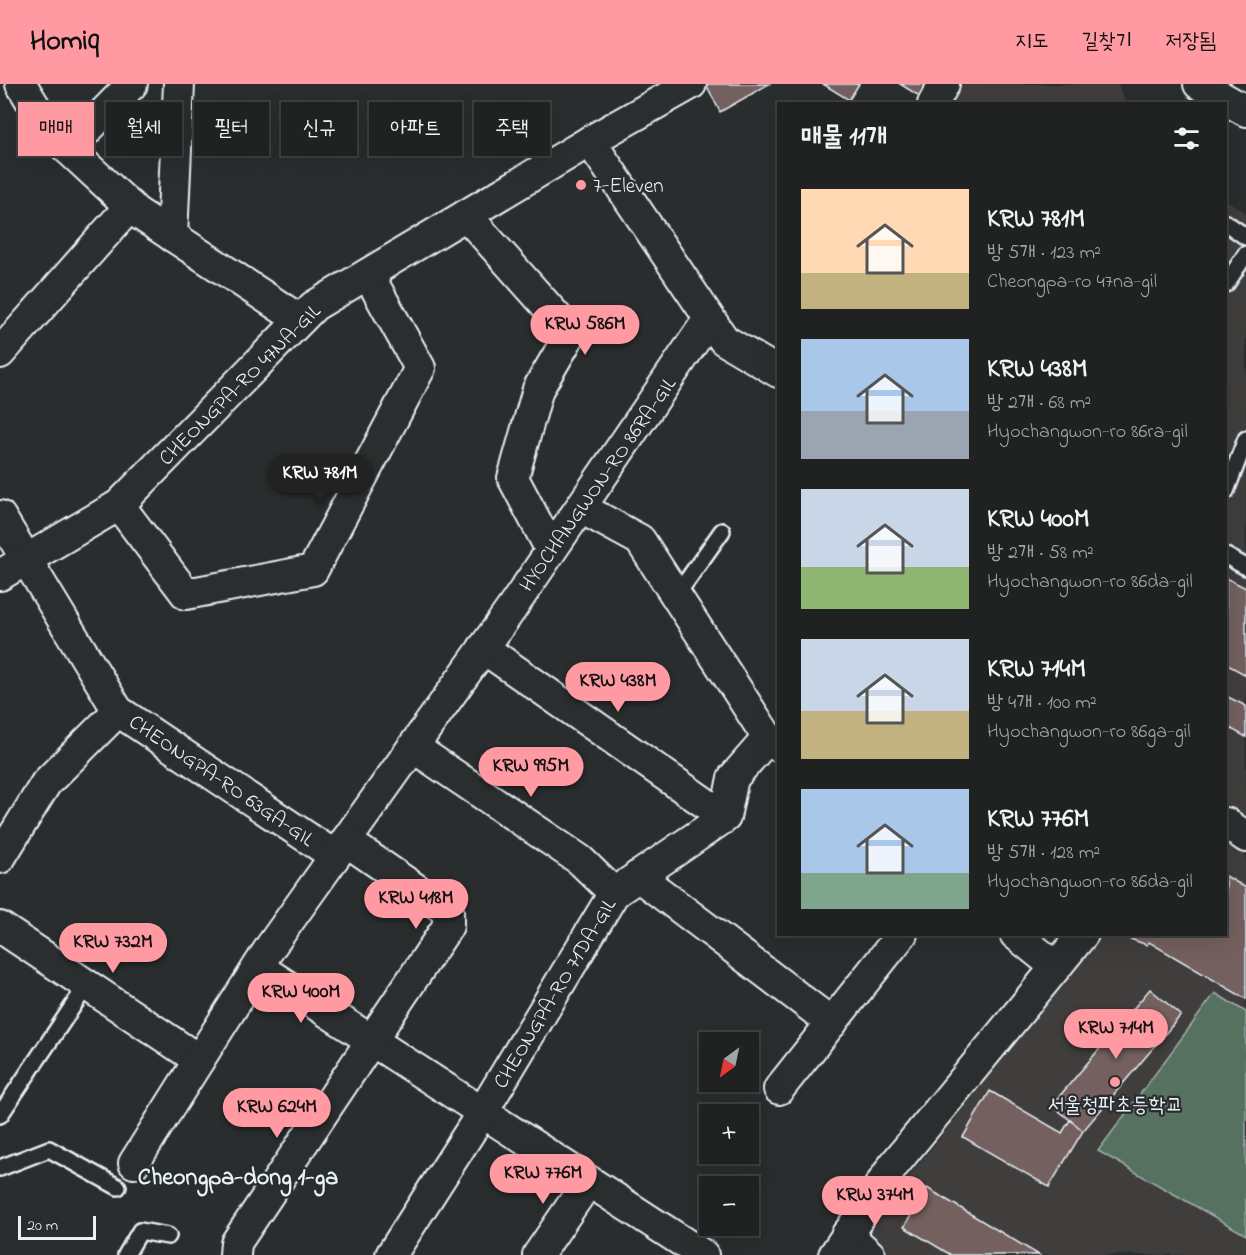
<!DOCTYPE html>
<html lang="ko">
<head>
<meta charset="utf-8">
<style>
  :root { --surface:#202222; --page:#282a2a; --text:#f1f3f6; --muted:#a2a4a5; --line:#3d3f40; --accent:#ff9aa2 }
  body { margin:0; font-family:"Indie Flower","Poor Story",sans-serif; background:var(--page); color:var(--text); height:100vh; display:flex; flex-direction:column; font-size:22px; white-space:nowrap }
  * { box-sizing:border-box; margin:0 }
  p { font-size:20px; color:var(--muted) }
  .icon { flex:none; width:33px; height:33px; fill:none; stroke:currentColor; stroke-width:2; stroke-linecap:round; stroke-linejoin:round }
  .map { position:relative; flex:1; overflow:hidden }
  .details { position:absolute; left:777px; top:18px; width:450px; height:834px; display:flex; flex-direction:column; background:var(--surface); border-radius:0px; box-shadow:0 6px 24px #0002,0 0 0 2px var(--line) }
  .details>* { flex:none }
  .guide { position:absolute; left:18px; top:18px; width:570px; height:54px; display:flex; gap:12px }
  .needle { width:39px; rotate:213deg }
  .controls { position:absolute; left:699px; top:948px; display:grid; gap:12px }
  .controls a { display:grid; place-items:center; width:60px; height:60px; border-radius:0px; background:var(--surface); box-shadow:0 6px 24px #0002,0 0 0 2px var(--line); font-size:30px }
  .scale { position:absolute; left:18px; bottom:15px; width:78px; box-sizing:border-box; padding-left:6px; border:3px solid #e8f1f8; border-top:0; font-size:16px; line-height:21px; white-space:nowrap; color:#e8f1f8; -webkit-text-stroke:4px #2a2d2e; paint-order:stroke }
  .price { position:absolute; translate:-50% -51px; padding:0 14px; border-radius:21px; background:var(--accent); color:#111; font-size:20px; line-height:39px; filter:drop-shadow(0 2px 3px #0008) }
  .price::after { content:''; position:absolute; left:50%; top:36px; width:18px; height:14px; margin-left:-9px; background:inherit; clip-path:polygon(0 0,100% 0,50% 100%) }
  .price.on { background:#222; color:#fff }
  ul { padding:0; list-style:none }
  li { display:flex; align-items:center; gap:18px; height:150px; padding:0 24px }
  li span { display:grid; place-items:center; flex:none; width:168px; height:120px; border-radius:0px; color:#555 }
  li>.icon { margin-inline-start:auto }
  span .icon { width:72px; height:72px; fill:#fffc; stroke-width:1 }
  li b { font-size:26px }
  h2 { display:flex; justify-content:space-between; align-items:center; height:72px; padding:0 24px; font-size:26px }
  .pill { padding:0 21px; border-radius:0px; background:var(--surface); box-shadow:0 6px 24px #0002,0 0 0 2px var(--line); font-size:21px; line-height:54px }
  .pill.on { background:var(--accent); color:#111 }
  header { display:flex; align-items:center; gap:36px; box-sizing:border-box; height:84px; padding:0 30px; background:var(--accent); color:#111 }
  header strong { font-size:28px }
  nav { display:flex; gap:33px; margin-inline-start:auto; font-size:21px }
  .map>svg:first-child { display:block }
</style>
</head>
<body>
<header>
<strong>Homiq</strong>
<nav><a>지도</a><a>길찾기</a><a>저장됨</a></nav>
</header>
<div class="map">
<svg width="1246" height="1171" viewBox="0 0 1246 1171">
  <rect width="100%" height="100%" fill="#2a2d2e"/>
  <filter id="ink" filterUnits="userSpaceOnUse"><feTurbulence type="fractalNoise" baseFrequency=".0167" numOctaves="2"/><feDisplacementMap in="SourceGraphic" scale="12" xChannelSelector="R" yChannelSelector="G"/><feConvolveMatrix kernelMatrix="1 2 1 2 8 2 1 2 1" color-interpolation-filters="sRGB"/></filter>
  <g filter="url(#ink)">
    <g fill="#403c3d">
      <path d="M958,0H1118L1126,19L950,20Z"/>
      <path d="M1226,116L1246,129V760L1226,747Z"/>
      <path d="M1226,754L1246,768V1171H892L866,1146L1101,851L1226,850Z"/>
    </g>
    <path fill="#567160" stroke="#9fb1ac" stroke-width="1.5" d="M1215,909L1246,928V1151L1098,1067Z"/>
    <g fill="#73605f" stroke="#e8f1f8" stroke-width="1.5">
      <path d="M706,0H769L720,28Z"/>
      <path d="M823,0H859L849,16Z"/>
      <path d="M900,0H934L924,15Z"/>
      <path d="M1226,494L1246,504V591L1226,580Z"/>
      <path d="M1226,612L1246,622V653L1226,642Z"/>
      <path d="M1226,792L1246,804V915L1149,858L1147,861L1117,850H1226Z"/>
      <path d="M1150,905L1181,931L1083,1047L1052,1021Z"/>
      <path d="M990,1007L1062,1049L1070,1036L1083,1047L1049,1103L963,1053Z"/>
      <path d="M927,1104L1039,1171H951L904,1143Z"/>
    </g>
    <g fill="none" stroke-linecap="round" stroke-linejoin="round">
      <g stroke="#e8f1f8" stroke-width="20">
        <g id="service">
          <path d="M1226,139L1246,153"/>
          <path d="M1226,200L1246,170"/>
          <path d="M1226,407L1246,355"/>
          <path d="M1226,472L1246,483"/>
          <path d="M676,512L722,447"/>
          <path d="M0,1031L87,901"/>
          <path d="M0,1084L49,1065L118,1103"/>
          <path d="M126,1171L140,1147L168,1152"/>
        </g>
      </g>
      <g stroke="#e8f1f8" stroke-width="34">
        <g id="minor">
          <path d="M21,0L51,49L136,128L300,236"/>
          <path d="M1199,0L1246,27"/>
          <path d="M933,20L944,0"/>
          <path d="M590,57L724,256L778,288"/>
          <path d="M68,65L132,0"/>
          <path d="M466,131L571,249L538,305L513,394L551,466"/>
          <path d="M172,152L179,0"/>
          <path d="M0,269L130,122"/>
          <path d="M119,421L186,510L313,486L420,284L368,190"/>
          <path d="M581,424L640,456L768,654L778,662"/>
          <path d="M0,432L118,627L335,772"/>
          <path d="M0,491L119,421L314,222L590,57L691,0"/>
          <path d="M483,564L725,733"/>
          <path d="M413,663L580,776L614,809"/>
          <path d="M1226,739L1246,753"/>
          <path d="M0,774L46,699L118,627"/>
          <path d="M638,792L832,939"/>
          <path d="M0,843L199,976"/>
          <path d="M1015,850L1056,883"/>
          <path d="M258,883L703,1171"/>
          <path d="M779,1005L902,850"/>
          <path d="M134,1079L271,862L512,524L709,235"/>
          <path d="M847,1150L870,1171"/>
          <path d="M235,1171L236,1159L448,842V827L346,757"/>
          <path d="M391,1171L482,1029L614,809L725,733L733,694L768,654"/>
          <path d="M538,1171L588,1098"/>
          <path d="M834,1171L893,1082L1083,850"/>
        </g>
      </g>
      <use href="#service" stroke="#2a2d2e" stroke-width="15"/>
      <use href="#minor" stroke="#2a2d2e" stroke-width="30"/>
    </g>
  </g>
  <g fill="#ff9aa2" stroke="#2a2d2e" stroke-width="2">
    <circle cx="581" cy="101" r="6"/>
    <circle cx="1115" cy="998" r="6"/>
  </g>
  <g text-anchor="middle" stroke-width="4.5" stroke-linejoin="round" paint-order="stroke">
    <g font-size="21" fill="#e8f1f8" stroke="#2a2d2e" text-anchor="start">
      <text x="593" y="108">7-Eleven</text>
      <text x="1115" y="1027" text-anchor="middle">서울청파초등학교</text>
    </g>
    <g font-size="21" fill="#e8f1f8" stroke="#2a2d2e">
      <text transform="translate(239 300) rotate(-45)" y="7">CHEONGPA-RO 47NA-GIL</text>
      <text transform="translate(597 400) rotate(-55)" y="7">HYOCHANGWON-RO 86RA-GIL</text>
      <text transform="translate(222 696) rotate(34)" y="7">CHEONGPA-RO 63GA-GIL</text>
      <text transform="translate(554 909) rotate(-59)" y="7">CHEONGPA-RO 71DA-GIL</text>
    </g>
    <g font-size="24" font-weight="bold" fill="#e8f1f8" stroke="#2a2d2e">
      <text x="238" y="1100">Cheongpa-dong 1-ga</text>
    </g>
  </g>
</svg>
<div class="controls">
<a><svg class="needle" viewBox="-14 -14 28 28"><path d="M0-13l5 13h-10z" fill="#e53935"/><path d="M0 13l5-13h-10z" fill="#a2a4a5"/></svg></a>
<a>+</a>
<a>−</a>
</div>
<div class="scale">20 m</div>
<b class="price" style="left:585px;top:272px">KRW 586M</b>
<b class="price on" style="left:320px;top:421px">KRW 781M</b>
<b class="price" style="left:618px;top:629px">KRW 438M</b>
<b class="price" style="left:531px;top:714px">KRW 995M</b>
<b class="price" style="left:416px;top:846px">KRW 418M</b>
<b class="price" style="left:113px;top:890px">KRW 732M</b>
<b class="price" style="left:301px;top:940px">KRW 400M</b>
<b class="price" style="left:1116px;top:976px">KRW 714M</b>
<b class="price" style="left:277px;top:1055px">KRW 624M</b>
<b class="price" style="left:543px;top:1121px">KRW 776M</b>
<b class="price" style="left:875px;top:1143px">KRW 374M</b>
<div class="guide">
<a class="pill on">매매</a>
<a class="pill">월세</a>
<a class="pill">필터</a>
<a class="pill">신규</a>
<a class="pill">아파트</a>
<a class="pill">주택</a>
</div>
<section class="details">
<h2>매물 11개<svg class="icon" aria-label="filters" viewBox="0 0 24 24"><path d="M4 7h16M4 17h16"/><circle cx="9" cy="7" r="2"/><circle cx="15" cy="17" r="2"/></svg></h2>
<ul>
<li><span style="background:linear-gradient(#ffd9b3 70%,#c2b280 0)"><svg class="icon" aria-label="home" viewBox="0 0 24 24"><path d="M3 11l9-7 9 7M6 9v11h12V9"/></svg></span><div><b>KRW 781M</b><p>방 5개 · 123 m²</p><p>Cheongpa-ro 47na-gil</p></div></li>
<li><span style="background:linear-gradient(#a9c7e8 60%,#9aa5b1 0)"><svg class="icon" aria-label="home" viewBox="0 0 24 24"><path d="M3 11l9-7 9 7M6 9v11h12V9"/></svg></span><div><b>KRW 438M</b><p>방 2개 · 68 m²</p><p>Hyochangwon-ro 86ra-gil</p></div></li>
<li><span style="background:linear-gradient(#c9d6e8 65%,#8fb573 0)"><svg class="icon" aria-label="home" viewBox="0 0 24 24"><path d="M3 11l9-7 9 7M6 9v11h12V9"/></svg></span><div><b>KRW 400M</b><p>방 2개 · 58 m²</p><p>Hyochangwon-ro 86da-gil</p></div></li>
<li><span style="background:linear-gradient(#c9d6e8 60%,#c2b280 0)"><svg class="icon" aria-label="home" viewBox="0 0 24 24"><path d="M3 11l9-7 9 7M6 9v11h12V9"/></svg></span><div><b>KRW 714M</b><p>방 4개 · 100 m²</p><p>Hyochangwon-ro 86ga-gil</p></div></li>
<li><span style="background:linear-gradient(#a9c7e8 70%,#7fa58c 0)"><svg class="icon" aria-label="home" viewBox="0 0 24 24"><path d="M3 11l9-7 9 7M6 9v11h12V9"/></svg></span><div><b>KRW 776M</b><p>방 5개 · 128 m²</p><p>Hyochangwon-ro 86da-gil</p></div></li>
</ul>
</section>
</div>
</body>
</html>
